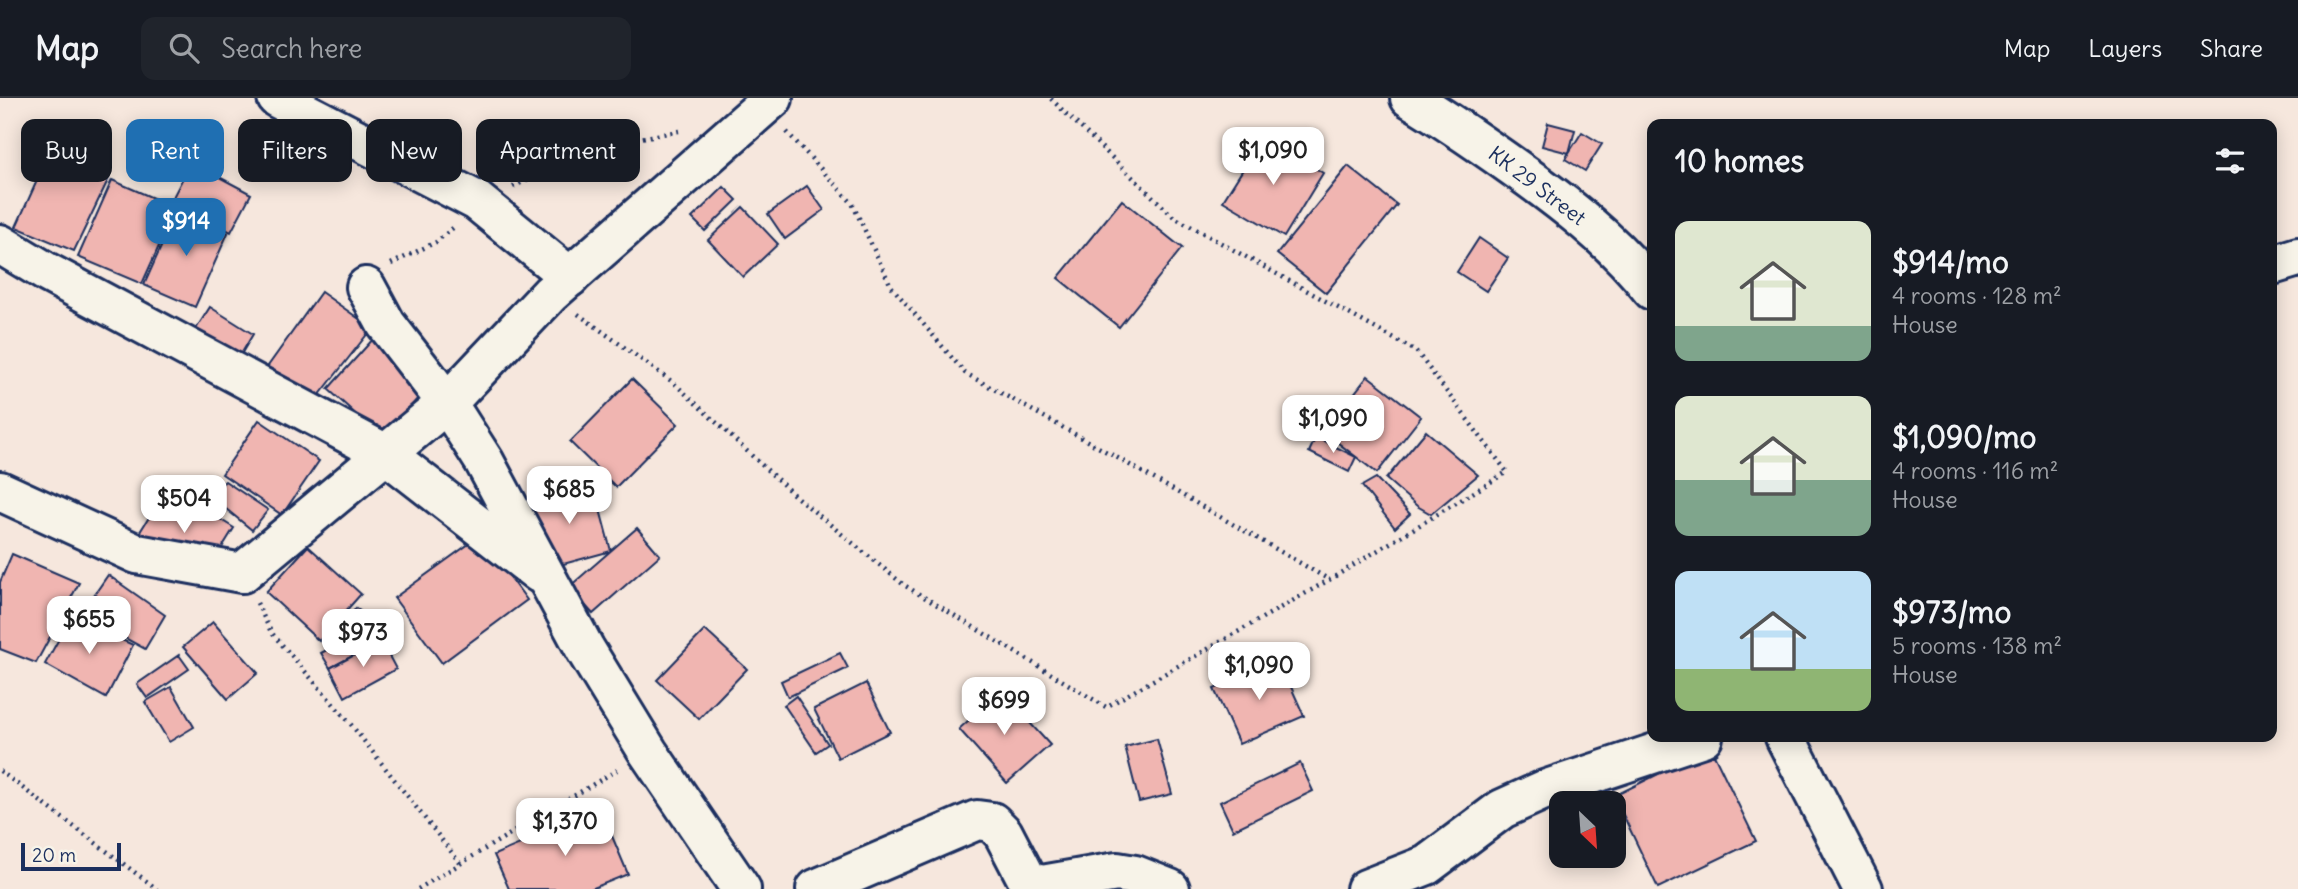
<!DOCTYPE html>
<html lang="en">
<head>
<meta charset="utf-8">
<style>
  :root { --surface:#171b24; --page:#20242c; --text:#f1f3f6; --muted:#9ea1a6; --line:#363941; --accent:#1f6fb2 }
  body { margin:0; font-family:Delius,sans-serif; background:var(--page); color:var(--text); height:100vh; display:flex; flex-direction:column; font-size:26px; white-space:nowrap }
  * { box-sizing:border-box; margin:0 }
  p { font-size:23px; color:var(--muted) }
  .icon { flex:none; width:38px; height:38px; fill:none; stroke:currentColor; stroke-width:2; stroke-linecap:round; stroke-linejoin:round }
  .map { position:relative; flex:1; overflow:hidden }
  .details { position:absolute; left:1647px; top:21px; width:630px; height:623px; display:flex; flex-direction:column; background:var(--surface); border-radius:14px; box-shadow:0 4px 18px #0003 }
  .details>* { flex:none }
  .guide { position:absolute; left:21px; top:21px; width:665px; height:63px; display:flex; gap:14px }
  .needle { width:46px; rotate:155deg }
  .tools { position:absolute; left:1549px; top:693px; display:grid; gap:14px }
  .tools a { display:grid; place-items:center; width:77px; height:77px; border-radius:14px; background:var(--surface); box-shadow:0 4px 18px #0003; font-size:35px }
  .scale { position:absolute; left:21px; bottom:18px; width:100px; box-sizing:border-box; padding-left:7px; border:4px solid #1b2f5e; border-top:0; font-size:19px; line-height:24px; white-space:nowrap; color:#1b2f5e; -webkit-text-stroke:5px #f7f3e8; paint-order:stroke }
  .price { position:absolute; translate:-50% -60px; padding:0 16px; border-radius:14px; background:#fff; color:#222; font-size:23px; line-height:46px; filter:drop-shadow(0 2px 4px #0008) }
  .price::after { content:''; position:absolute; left:50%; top:42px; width:21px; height:16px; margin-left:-10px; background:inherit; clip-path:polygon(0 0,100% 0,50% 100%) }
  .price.current { background:var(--accent); color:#fff }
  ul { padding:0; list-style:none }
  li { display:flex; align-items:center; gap:21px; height:175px; padding:0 28px }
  li span { display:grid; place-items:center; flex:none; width:196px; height:140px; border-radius:14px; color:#555 }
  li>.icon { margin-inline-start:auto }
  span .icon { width:84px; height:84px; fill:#fffc; stroke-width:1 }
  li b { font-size:30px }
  h2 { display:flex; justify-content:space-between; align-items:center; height:84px; padding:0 28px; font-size:30px }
  .pill { padding:0 24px; border-radius:14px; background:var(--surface); box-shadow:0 4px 18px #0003; font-size:24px; line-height:63px }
  .pill.current { background:var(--accent); color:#fff }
  header { display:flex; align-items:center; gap:42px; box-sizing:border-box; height:98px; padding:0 35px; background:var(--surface); border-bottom:2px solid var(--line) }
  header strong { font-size:33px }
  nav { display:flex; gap:38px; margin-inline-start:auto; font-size:24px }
  .search { width:490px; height:63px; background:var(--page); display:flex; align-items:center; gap:18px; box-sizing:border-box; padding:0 24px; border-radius:14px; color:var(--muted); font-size:26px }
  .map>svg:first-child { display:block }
</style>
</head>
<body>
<header>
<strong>Map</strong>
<div class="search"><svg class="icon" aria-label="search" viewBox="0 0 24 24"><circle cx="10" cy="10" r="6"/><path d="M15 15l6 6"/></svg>Search here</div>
<nav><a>Map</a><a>Layers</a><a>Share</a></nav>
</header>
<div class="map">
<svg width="2298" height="791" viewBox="0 0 2298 791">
  <rect width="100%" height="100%" fill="#f6e7dd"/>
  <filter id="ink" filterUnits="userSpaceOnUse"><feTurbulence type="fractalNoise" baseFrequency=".0143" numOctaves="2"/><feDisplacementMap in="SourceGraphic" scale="14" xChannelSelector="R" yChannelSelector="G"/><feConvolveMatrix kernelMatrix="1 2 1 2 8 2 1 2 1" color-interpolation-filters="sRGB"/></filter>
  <g filter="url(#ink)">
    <g fill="#f0b5b1" stroke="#1b2f5e" stroke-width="2">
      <path d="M1548,25L1575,32L1569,55L1542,48Z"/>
      <path d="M1582,34L1602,46L1585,73L1565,61Z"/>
      <path d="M1264,38L1323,75L1284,139L1223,103Z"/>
      <path d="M49,56L109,80L74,153L16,129Z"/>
      <path d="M191,64L251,96L231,134L171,103Z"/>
      <path d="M1348,68L1397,107L1326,195L1277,156Z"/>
      <path d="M112,82L176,110L142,186L78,159Z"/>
      <path d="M807,88L824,112L785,141L768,116Z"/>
      <path d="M724,89L737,102L705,133L692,120Z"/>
      <path d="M1122,102L1182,150L1119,229L1058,180Z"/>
      <path d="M743,109L778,146L743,179L708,142Z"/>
      <path d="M178,111L228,135L195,209L144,187Z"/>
      <path d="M1479,140L1508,160L1486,193L1457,174Z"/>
      <path d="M321,194L372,230L311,308L263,275Z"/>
      <path d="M210,209L253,236L240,258L196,231Z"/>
      <path d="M384,229L438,278L382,340L328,291Z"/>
      <path d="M1368,278L1421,319L1377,375L1324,334Z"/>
      <path d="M632,281L678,326L616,389L570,344Z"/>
      <path d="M259,322L319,363L282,417L222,376Z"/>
      <path d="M1426,333L1478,377L1431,416L1417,408L1386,381Z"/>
      <path d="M1316,339L1356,359L1349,374L1309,354Z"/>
      <path d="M1376,380L1410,416L1395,430L1362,388Z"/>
      <path d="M225,383L268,412L252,432L210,398Z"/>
      <path d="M593,385L611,453L545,471L527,403Z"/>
      <path d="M168,389L234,430L200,485L133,445Z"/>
      <path d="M637,430L660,457L593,516L569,489Z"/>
      <path d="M480,438L527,502L442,565L394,500Z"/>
      <path d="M308,448L361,496L319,543L266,494Z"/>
      <path d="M12,456L79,485L36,565L0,551V484Z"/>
      <path d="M108,477L165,517L145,551L81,516Z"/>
      <path d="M356,510L367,519L350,540L339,532Z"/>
      <path d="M71,519L133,547L106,600L45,566Z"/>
      <path d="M213,524L258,575L228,601L183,549Z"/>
      <path d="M373,528L381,543L330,570L321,555Z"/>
      <path d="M705,532L747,571L699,621L657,582Z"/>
      <path d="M381,543L396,571L345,599L330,570Z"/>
      <path d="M840,555L848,570L788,599L781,583Z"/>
      <path d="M179,557L189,571L147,600L137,586Z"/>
      <path d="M1279,562L1304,618L1239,646L1214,591Z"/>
      <path d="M866,585L890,634L838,660L814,611Z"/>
      <path d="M171,589L194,629L169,644L145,604Z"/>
      <path d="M1001,593L1050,647L1007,685L959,631Z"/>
      <path d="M796,598L828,646L816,654L784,607Z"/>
      <path d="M1157,641L1172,696L1139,704L1125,649Z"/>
      <path d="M1711,650L1756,743L1658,790L1614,698Z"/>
      <path d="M1300,665L1313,693L1233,732L1220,704Z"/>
      <path d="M601,712L628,776L591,791H509L494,757Z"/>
    </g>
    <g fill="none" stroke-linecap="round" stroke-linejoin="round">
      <g stroke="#1b2f5e" stroke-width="44">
        <g id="minor">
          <path d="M277,0L477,103L570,179"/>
          <path d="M1410,0C1445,21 1478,44 1512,68C1563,104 1613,142 1652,192"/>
          <path d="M0,146L48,175L386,356L539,475"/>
          <path d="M2272,167L2298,159"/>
          <path d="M366,189L386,226L447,305L484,363L585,551L648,654L741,791"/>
          <path d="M0,393L137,456L242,475L447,305L550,196L773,0"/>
          <path d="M1785,639L1863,791"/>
          <path d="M816,791L977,722L992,724L1003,735L1028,783L1042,787L1117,774L1135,777L1170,791"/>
          <path d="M1366,791L1427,767L1502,711L1544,692L1703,639"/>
        </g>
      </g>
      <g stroke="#1b2f5e" stroke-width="4.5" stroke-dasharray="2 5" stroke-linecap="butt">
        <path d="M787,34L852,105L891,188L965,275L1116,359L1328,481"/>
        <path d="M513,89L582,54L607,46L679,33"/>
        <path d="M391,166L436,144L453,130"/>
        <path d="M578,216L674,285L794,397L904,487L1106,609L1329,482L1507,374L1416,253L1174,119L1050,0"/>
        <path d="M257,505L271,534L349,624L460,765"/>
        <path d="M0,673L157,791"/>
        <path d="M418,791L617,672"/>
      </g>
      <use href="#minor" stroke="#f7f3e8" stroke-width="38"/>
    </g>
  </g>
  <g text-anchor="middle" stroke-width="6" stroke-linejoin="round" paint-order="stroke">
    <g font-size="21" fill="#1b2f5e" stroke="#f7f3e8">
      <text transform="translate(1537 88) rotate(37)" y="7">KK 29 Street</text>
    </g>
  </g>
</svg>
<div class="tools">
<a><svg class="needle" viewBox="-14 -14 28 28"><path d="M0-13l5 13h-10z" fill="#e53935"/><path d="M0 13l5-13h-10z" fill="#9ea1a6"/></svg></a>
</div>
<div class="scale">20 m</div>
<b class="price" style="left:1273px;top:89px">$1,090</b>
<b class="price current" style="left:186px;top:160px">$914</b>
<b class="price" style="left:1333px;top:357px">$1,090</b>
<b class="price" style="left:569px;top:428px">$685</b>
<b class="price" style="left:184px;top:437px">$504</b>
<b class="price" style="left:89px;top:558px">$655</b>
<b class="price" style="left:363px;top:571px">$973</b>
<b class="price" style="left:1259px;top:604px">$1,090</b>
<b class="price" style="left:1004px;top:639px">$699</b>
<b class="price" style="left:565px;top:760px">$1,370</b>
<div class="guide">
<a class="pill">Buy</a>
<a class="pill current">Rent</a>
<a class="pill">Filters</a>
<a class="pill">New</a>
<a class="pill">Apartment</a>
</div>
<section class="details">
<h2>10 homes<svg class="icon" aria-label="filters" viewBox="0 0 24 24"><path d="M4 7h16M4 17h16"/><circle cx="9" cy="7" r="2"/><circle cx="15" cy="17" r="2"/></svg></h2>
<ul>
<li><span style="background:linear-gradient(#dfe7d0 75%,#7fa58c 0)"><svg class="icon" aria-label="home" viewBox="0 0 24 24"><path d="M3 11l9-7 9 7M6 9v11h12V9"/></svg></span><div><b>$914/mo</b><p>4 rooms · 128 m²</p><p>House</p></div></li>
<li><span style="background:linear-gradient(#dfe7d0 60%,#7fa58c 0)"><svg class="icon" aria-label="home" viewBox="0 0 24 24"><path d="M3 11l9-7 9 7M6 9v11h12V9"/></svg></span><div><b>$1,090/mo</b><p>4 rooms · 116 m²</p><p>House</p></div></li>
<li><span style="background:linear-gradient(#bfe0f5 70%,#8fb573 0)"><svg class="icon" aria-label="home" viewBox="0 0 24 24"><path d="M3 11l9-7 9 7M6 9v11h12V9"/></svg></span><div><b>$973/mo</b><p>5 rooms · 138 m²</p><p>House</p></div></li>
</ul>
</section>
</div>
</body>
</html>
